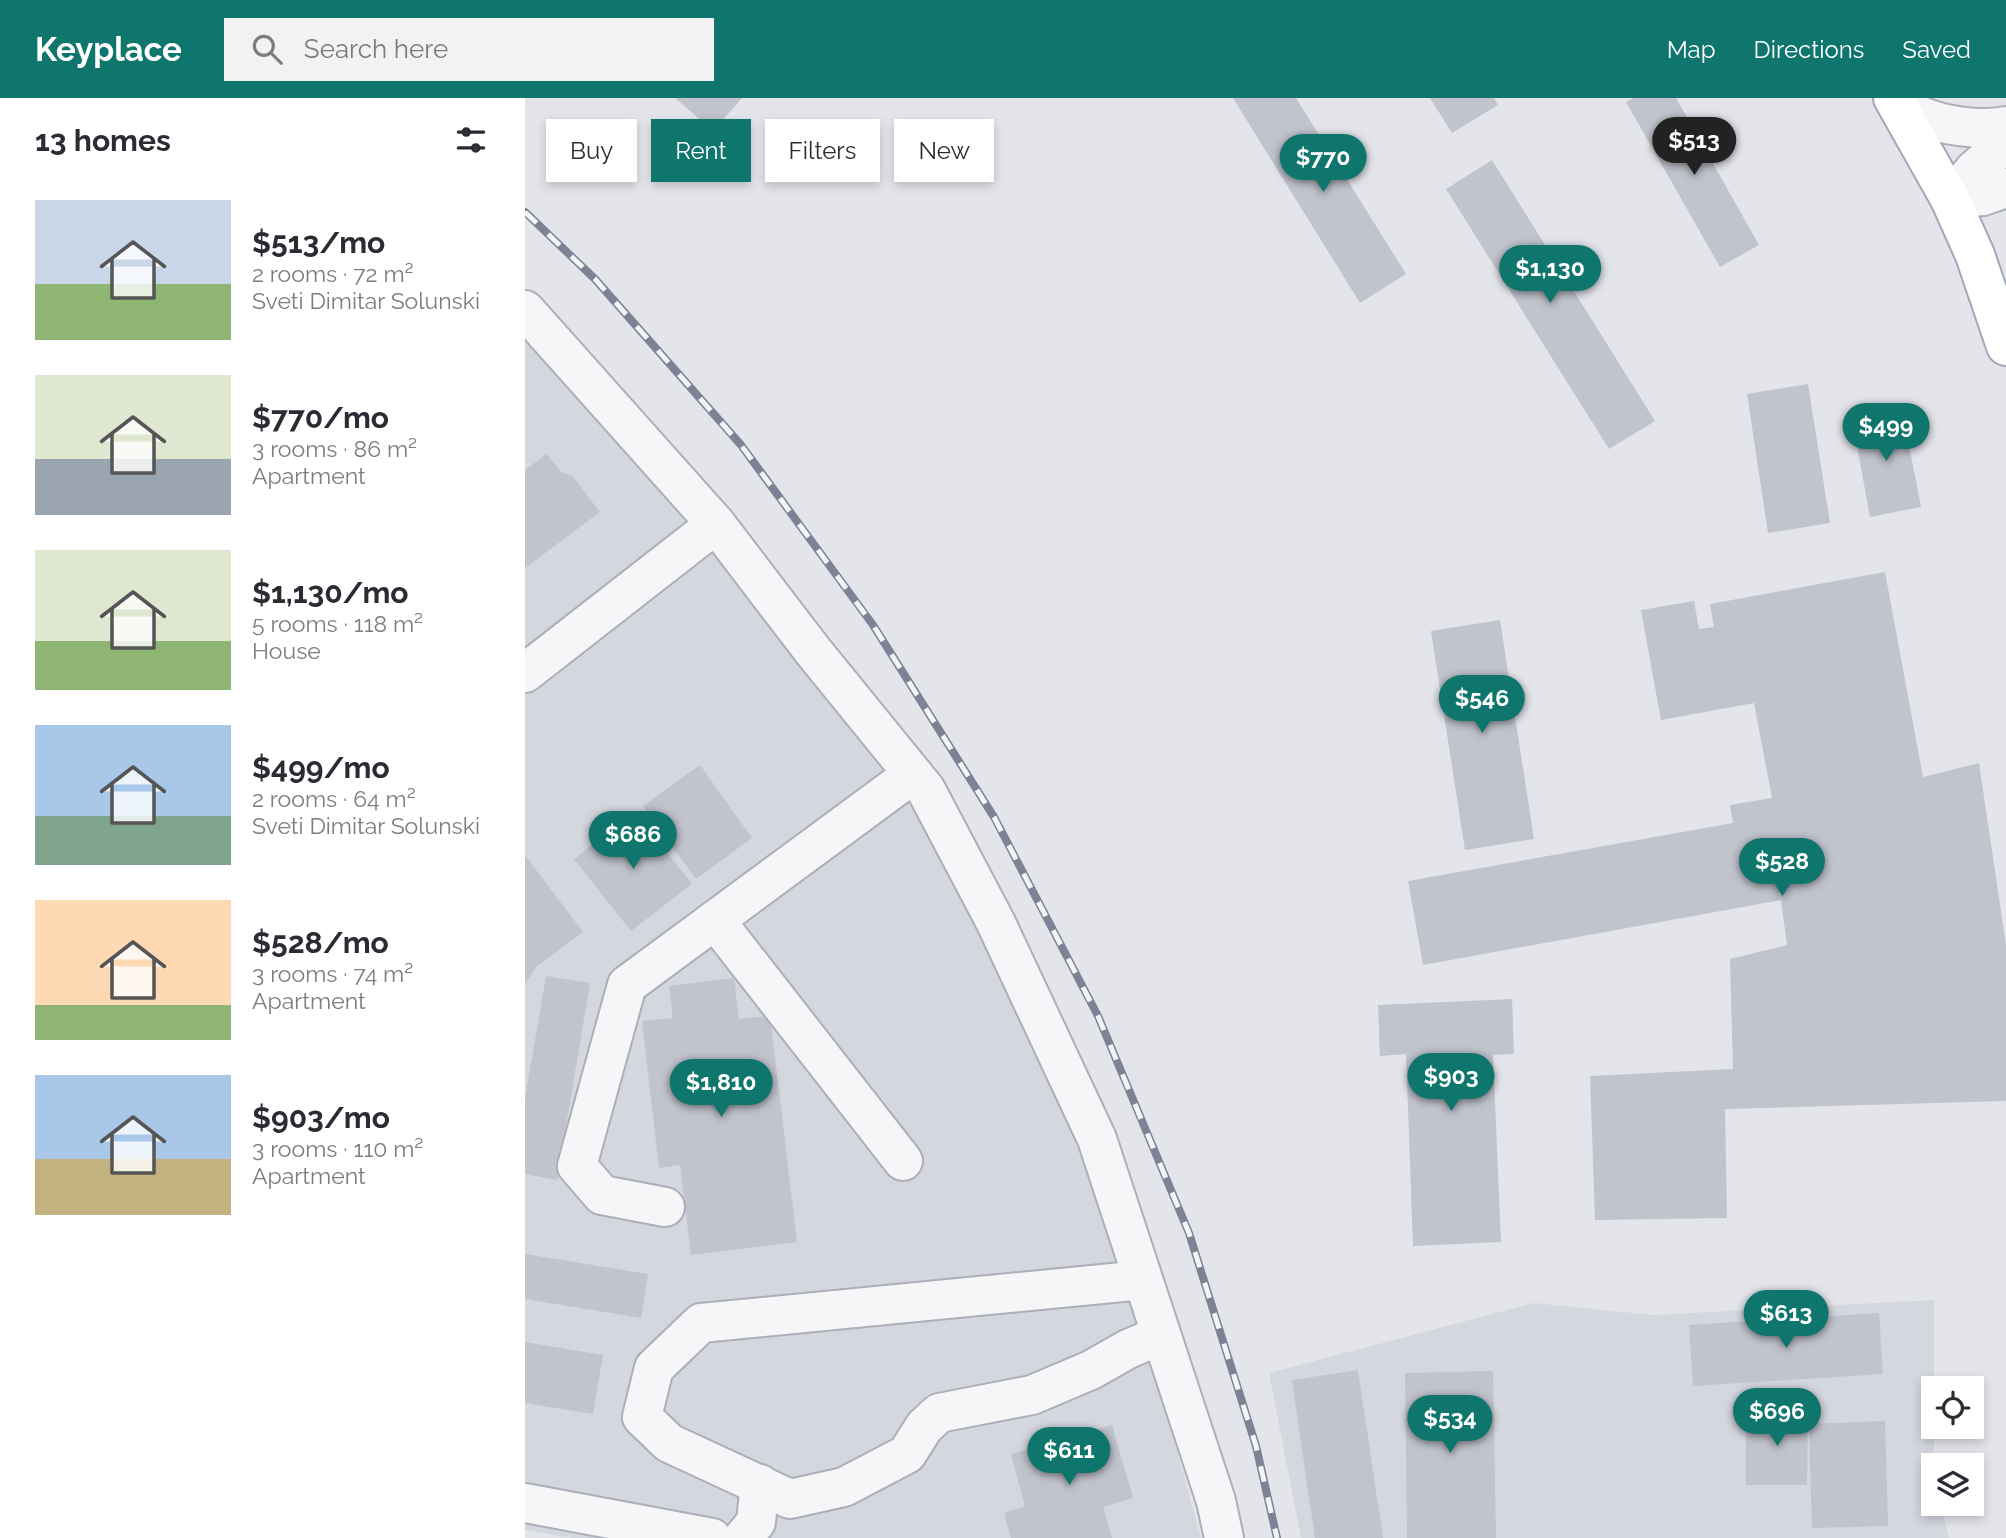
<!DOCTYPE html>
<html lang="en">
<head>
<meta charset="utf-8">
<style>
  :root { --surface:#fff; --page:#f2f2f3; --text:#2b2b33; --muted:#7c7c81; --accent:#0f766e }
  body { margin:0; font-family:Raleway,sans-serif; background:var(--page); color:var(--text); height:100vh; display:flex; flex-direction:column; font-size:26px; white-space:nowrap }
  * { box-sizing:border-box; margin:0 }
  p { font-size:23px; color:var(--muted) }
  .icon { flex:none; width:38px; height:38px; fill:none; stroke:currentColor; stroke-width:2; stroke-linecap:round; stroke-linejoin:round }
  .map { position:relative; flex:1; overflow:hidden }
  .side { display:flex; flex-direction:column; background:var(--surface); width:525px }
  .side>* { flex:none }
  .banner { position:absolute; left:21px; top:21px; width:665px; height:63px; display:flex; gap:14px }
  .buttons { position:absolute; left:1396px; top:1278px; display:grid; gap:14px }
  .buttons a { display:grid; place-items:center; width:63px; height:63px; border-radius:0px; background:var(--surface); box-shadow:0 4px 10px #0003; font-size:35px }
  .price { position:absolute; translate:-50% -60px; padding:0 16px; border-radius:24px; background:var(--accent); color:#fff; font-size:23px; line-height:46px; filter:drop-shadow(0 2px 4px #0008) }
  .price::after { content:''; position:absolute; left:50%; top:42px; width:21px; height:16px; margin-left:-10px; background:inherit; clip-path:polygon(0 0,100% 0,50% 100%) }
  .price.selected { background:#222; color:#fff }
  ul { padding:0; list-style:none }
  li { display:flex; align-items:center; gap:21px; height:175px; padding:0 35px }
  li span { display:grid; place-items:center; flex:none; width:196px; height:140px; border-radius:0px; color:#555 }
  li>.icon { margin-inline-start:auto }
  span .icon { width:84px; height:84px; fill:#fffc; stroke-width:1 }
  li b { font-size:30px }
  h2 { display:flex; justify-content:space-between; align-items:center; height:84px; padding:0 35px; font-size:30px }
  .tag { padding:0 24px; border-radius:0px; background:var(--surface); box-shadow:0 4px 10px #0003; font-size:24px; line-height:63px }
  .tag.selected { background:var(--accent); color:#fff }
  header { display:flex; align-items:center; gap:42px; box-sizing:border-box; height:98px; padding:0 35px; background:var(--accent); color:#fff }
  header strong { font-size:33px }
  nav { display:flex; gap:38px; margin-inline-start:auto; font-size:24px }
  .search { width:490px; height:63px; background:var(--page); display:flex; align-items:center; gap:18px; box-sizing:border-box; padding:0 24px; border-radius:0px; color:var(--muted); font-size:26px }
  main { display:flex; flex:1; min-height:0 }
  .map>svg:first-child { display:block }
</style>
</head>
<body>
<header>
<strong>Keyplace</strong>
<div class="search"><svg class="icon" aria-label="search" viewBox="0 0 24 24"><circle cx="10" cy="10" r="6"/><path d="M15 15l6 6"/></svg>Search here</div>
<nav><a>Map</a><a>Directions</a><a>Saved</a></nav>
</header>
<main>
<section class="side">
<h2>13 homes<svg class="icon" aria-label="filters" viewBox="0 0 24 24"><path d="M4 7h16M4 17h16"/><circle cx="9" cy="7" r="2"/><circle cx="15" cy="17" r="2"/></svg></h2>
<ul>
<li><span style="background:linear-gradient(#c9d6e8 60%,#8fb573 0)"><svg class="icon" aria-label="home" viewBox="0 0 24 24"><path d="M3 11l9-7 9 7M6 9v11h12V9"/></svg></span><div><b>$513/mo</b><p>2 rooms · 72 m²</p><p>Sveti Dimitar Solunski</p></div></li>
<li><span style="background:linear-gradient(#dfe7d0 60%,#9aa5b1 0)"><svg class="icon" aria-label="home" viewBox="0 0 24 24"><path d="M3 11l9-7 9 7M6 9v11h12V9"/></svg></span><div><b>$770/mo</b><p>3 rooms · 86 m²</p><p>Apartment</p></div></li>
<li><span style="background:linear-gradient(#dfe7d0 65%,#8fb573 0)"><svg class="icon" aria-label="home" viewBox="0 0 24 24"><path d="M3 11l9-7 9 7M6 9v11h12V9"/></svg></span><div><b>$1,130/mo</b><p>5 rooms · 118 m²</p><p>House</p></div></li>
<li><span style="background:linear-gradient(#a9c7e8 65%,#7fa58c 0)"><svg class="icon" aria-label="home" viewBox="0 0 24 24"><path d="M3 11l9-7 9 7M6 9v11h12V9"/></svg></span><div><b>$499/mo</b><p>2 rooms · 64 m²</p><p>Sveti Dimitar Solunski</p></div></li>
<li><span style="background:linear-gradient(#ffd9b3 75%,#8fb573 0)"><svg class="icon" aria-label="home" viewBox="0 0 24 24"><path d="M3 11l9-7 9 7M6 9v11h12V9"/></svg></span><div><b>$528/mo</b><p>3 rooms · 74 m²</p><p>Apartment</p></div></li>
<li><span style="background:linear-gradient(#a9c7e8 60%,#c2b280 0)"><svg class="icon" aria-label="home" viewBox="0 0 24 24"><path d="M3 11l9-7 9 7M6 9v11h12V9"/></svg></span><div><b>$903/mo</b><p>3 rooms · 110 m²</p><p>Apartment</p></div></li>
</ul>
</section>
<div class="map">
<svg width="1481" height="1440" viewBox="0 0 1481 1440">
  <rect width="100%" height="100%" fill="#e3e5eb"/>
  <g fill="#d5d7df">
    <path d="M0,232L122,359L281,562L408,739L531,999L600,1163L676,1440H48L0,1432Z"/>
    <path d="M1409,1202V1405H1415L1424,1440H776L744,1275L1009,1205L1128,1217Z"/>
  </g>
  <g fill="#c1c3cd">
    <path d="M150,0H217L188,33Z"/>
    <path d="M708,0H771L881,176L835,205Z"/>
    <path d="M905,0H969L973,7L927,35Z"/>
    <path d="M1109,0H1151L1234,147L1195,169L1101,4Z"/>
    <path d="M967,62L1130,323L1084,351L921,91Z"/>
    <path d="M1283,286L1305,425L1243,435L1222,296Z"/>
    <path d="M1377,311L1396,409L1345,419L1327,320Z"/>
    <path d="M22,356L35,373L48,379L75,414L0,470V372Z"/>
    <path d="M1360,474L1398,679L1454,665L1481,847V1003L1200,1011L1202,1120L1070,1122L1065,978L1208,971L1205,861L1262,847L1256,802L898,867L883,783L1208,725L1205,707L1247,700L1229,605L1136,622L1116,512L1169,503L1174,531L1189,529L1185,506Z"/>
    <path d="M975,522L1009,741L940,752L906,533Z"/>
    <path d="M175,667L227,740L171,781L118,708Z"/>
    <path d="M109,713L167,786L106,833L49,761Z"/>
    <path d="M0,757L58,834L11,869L0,886Z"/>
    <path d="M21,878L65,885L32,1082L0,1076V1000Z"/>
    <path d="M209,880L214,921L245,918L272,1144L166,1157L155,1067L134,1070L117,923L148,920L144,888Z"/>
    <path d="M987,901L989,956L968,957L976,1144L888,1148L881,956L855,958L853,907Z"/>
    <path d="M0,1156L123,1176L116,1220L0,1201Z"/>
    <path d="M1354,1215L1358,1276L1168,1288L1164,1227Z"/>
    <path d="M0,1244L78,1257L68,1316L0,1305Z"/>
    <path d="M833,1272L858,1440H790L767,1282Z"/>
    <path d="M968,1273L971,1440H882L880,1275Z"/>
    <path d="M1221,1314H1283L1282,1387H1221Z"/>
    <path d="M1360,1323L1363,1428L1287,1430L1284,1326Z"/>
    <path d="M587,1327L608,1400L578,1409L587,1440H486L479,1415L500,1408L486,1356Z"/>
  </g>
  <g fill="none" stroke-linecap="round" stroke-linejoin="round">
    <g stroke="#acafb8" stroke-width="42">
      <g id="minor">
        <path d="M1372,0C1379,5 1387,13 1394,17C1417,28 1456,33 1481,28"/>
        <path d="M1425,101L1450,71L1481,45"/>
        <path d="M1425,101L1458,98L1481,90"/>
        <path d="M0,212L191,426L288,553L401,692L471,825L572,1041L691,1403L699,1440"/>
        <path d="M0,575L191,426"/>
        <path d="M190,822L378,1063"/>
        <path d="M140,1109L77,1097L52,1068L102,887L388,676"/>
        <path d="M618,1182L176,1225L129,1270L117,1319L144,1345L265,1401L319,1389L382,1356L399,1329L414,1315L507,1297L566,1272L603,1251L636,1237"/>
        <path d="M0,1405L187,1440"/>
        <path d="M218,1440L231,1424L235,1386"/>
      </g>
    </g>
    <g stroke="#a3a7b6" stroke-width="42">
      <path id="major" d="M1368,0L1425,101L1450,157L1481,248"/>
    </g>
    <use href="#minor" stroke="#f6f6f9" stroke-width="38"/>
    <use href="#major" stroke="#fff" stroke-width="38"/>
    <g stroke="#7d8294" stroke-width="8">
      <path id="rail" d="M0,114L70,181L216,347L348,527L469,719L573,918L664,1135L731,1348L752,1440"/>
    </g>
    <use href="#rail" stroke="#f3f4f8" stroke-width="5" stroke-dasharray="16" stroke-linecap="butt"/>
  </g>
</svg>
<div class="buttons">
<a><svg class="icon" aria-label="locate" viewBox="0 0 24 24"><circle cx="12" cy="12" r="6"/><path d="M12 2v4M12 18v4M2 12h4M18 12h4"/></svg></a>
<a><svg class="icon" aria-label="layers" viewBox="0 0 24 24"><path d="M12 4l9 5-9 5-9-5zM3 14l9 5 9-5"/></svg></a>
</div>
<b class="price selected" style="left:1169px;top:79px">$513</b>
<b class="price" style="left:798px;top:96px">$770</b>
<b class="price" style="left:1025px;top:207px">$1,130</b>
<b class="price" style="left:1361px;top:365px">$499</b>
<b class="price" style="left:957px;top:637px">$546</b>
<b class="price" style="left:108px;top:773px">$686</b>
<b class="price" style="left:1257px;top:800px">$528</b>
<b class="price" style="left:926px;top:1015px">$903</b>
<b class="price" style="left:196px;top:1021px">$1,810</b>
<b class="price" style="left:1261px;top:1252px">$613</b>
<b class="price" style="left:1252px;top:1350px">$696</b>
<b class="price" style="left:925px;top:1357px">$534</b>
<b class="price" style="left:544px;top:1389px">$611</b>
<div class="banner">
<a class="tag">Buy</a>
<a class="tag selected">Rent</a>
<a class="tag">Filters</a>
<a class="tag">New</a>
</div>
</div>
</main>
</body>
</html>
